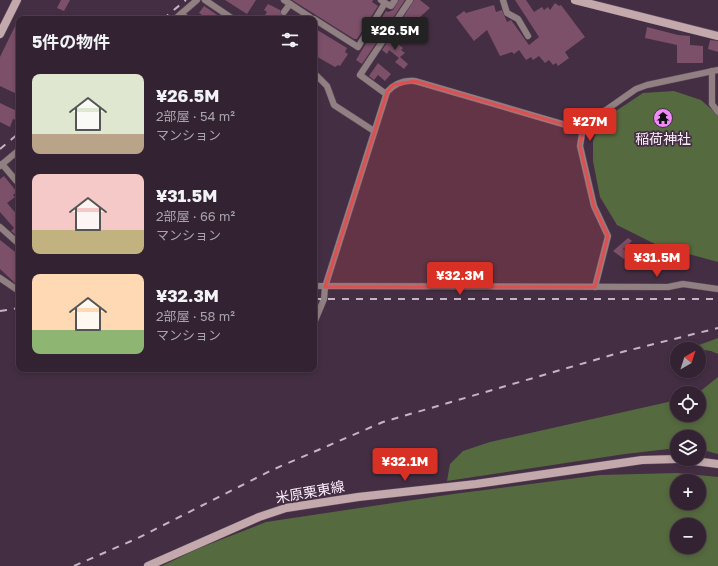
<!DOCTYPE html>
<html lang="ja">
<head>
<meta charset="utf-8">
<style>
  :root { --surface:#332232; --page:#3e2f3e; --text:#f1f3f6; --muted:#a9a4ac; --line:#4e3f4d; --accent:#d93025 }
  body { margin:0; font-family:"Golos Text","Noto Sans JP",sans-serif; background:var(--page); color:var(--text); height:100vh; display:flex; flex-direction:column; font-size:15px; white-space:nowrap }
  * { box-sizing:border-box; margin:0 }
  p { font-size:13px; color:var(--muted) }
  .icon { flex:none; width:22px; height:22px; fill:none; stroke:currentColor; stroke-width:2; stroke-linecap:round; stroke-linejoin:round }
  .map { position:relative; flex:1; overflow:hidden }
  .drawer { position:absolute; left:16px; top:16px; width:301px; height:356px; display:flex; flex-direction:column; background:var(--surface); border-radius:8px; box-shadow:0 2px 6px #0003,0 0 0 1px var(--line) }
  .drawer>* { flex:none }
  .needle { width:26px; rotate:39deg }
  .buttons { position:absolute; left:670px; top:342px; display:grid; gap:8px }
  .buttons a { display:grid; place-items:center; width:36px; height:36px; border-radius:50%; background:var(--surface); box-shadow:0 2px 6px #0003,0 0 0 1px var(--line); font-size:20px }
  .price { position:absolute; translate:-50% -34px; padding:0 9px; border-radius:4px; background:var(--accent); color:#fff; font-size:13px; line-height:26px; filter:drop-shadow(0 1px 2px #0008) }
  .price::after { content:''; position:absolute; left:50%; top:24px; width:12px; height:9px; margin-left:-6px; background:inherit; clip-path:polygon(0 0,100% 0,50% 100%) }
  .price.on { background:#222; color:#fff }
  ul { padding:0; list-style:none }
  li { display:flex; align-items:center; gap:12px; height:100px; padding:0 16px }
  li span { display:grid; place-items:center; flex:none; width:112px; height:80px; border-radius:8px; color:#555 }
  li>.icon { margin-inline-start:auto }
  span .icon { width:48px; height:48px; fill:#fffc; stroke-width:1 }
  li b { font-size:17px }
  h2 { display:flex; justify-content:space-between; align-items:center; height:48px; padding:0 16px; font-size:17px }
  .map>svg:first-child { display:block }
</style>
</head>
<body>
<div class="map">
<svg width="718" height="566" viewBox="0 0 718 566">
  <rect width="100%" height="100%" fill="#442e43"/>
  <g fill="#566a3f" fill-rule="evenodd">
    <path d="M674,91L701,100L718,115V262L659,246L617,225L600,197L593,161V141L601,121L643,93Z"/>
    <path d="M718,338V354L711,351L691,348Z"/>
    <path d="M718,377V454L699,449V437H677V448L625,454L447,481L450,464L463,451L490,442L677,400V415H699L698,393Z"/>
    <path d="M677,473L718,477V566H162L197,549L266,522L453,494L600,475ZM677,481H699V503H677ZM677,525H699V547H677Z"/>
  </g>
  <g fill="#7c5069">
    <path d="M61,0H70L64,11L57,8Z"/>
    <path d="M225,0H256L247,14Z"/>
    <path d="M292,0H373L372,2L378,6L357,39H354Z"/>
    <path d="M399,0H405L362,64L356,60L377,25L386,11L388,12L393,10Z"/>
    <path d="M414,0H420L430,8L411,25L406,32L398,26Z"/>
    <path d="M515,0H526L534,12L542,7L544,10L548,7L550,10L555,3L559,6L561,5L585,37L565,52L569,58L558,66L556,63L553,65L549,60L545,63L539,56L533,60L531,57L526,60L519,50L514,54L512,52L500,56L487,30L474,41L456,17L464,11L466,13L494,5L496,12L502,10L507,22L511,20L529,45L539,37Z"/>
    <path d="M268,4L280,10L282,16L287,15L293,19H262L267,12L264,10Z"/>
    <path d="M204,6L213,12L223,19H208L199,13Z"/>
    <path d="M19,18V95L0,86V57Z"/>
    <path d="M647,27L678,35L690,36V45L703,46V63H677V45L645,38Z"/>
    <path d="M314,28L347,48L345,52L348,54L340,66L338,65L335,67L314,55Z"/>
    <path d="M392,35L398,41L397,43L403,48L401,50L405,53L400,57L408,64L404,69L395,62L399,58L389,50L387,54L382,50Z"/>
    <path d="M710,40L718,41V52L708,49Z"/>
    <path d="M378,63L391,74L385,81L378,75L374,80L369,76Z"/>
    <path d="M0,103L19,112L16,120L13,119L10,127L0,122Z"/>
    <path d="M4,176L17,192L13,195L15,197L7,203L19,217V238L11,231L14,228L0,212V179Z"/>
    <path d="M628,238L632,241L623,249L629,255L624,259L613,251Z"/>
    <path d="M0,240L19,255V277L16,284L0,269Z"/>
  </g>
  <g fill="none" stroke-linecap="round" stroke-linejoin="round">
    <g stroke="#614d60" stroke-width="7">
      <g id="minor">
        <path d="M205,0L233,19"/>
        <path d="M284,0L310,17"/>
        <path d="M503,0L507,13L518,19L528,36"/>
        <path d="M385,3L391,6L395,0"/>
        <path d="M284,12L290,4"/>
        <path d="M181,14L188,19"/>
        <path d="M175,19L197,0"/>
        <path d="M314,19L358,47L385,3L381,0"/>
        <path d="M712,71V104L718,112"/>
        <path d="M314,73L327,86L334,105L374,131"/>
        <path d="M386,94L360,75L410,0"/>
        <path d="M2,164L19,184"/>
        <path d="M0,166L19,150"/>
        <path d="M0,227L19,244"/>
        <path d="M0,278L16,289H19"/>
        <path d="M314,286L668,287L683,284L718,289"/>
        <path d="M595,287L608,236L594,206L580,146L584,122L606,110L636,89L647,85L718,70"/>
        <path d="M314,323L324,299L325,287L387,92C395,83 404,80 415,81L583,130"/>
      </g>
    </g>
    <g stroke="#614d60" stroke-width="9">
      <g id="secondary">
        <path d="M575,0L718,36"/>
        <path d="M0,34L17,0"/>
        <path d="M679,459L718,464"/>
        <path d="M148,566L259,517L286,508L358,497L476,484L642,460L677,459"/>
      </g>
    </g>
    <use href="#minor" stroke="#918082" stroke-width="6"/>
    <use href="#secondary" stroke="#c4a9ac" stroke-width="8"/>
    <g stroke="#c5b4c4" stroke-width="2" stroke-dasharray="7 7" stroke-linecap="butt">
      <path d="M163,19L186,0"/>
      <path d="M0,149L19,133"/>
      <path d="M314,299H718"/>
      <path d="M0,311L19,308"/>
      <path d="M74,566L138,538L272,470L383,422L622,352L718,328"/>
    </g>
  </g>
  <path fill="#de4f52" fill-opacity="0.2" stroke="#de4f52" stroke-width="3" stroke-linejoin="round" d="M415,81L583,130L580,146L594,206L608,236L595,287H325L387,92L393,85Z"/>
  <defs>
    <g id="temple-disc" transform="scale(1)"><circle r="9.5" fill="#ef8bf6" stroke="#442e43"/><path d="M0-6L5-2H3V0L6.5 2.5H4V6H1.5V3h-3V6H-4V2.5H-6.5L-3 0V-2H-5Z" fill="#111"/></g>
  </defs>
  <g fill-rule="evenodd">
    <use href="#temple-disc" x="663" y="118"/>
  </g>
  <g text-anchor="middle" stroke-width="3.5" stroke-linejoin="round" paint-order="stroke">
    <g font-size="14" fill="#fcedfb" stroke="#442e43">
      <text x="663" y="144">稲荷神社</text>
    </g>
    <g font-size="14" fill="#fcedfb" stroke="#442e43">
      <text transform="translate(310 492) rotate(-10)" y="5">米原栗東線</text>
    </g>
  </g>
</svg>
<div class="buttons">
<a><svg class="needle" viewBox="-14 -14 28 28"><path d="M0-13l5 13h-10z" fill="#e53935"/><path d="M0 13l5-13h-10z" fill="#a9a4ac"/></svg></a>
<a><svg class="icon" aria-label="locate" viewBox="0 0 24 24"><circle cx="12" cy="12" r="6"/><path d="M12 2v4M12 18v4M2 12h4M18 12h4"/></svg></a>
<a><svg class="icon" aria-label="layers" viewBox="0 0 24 24"><path d="M12 4l9 5-9 5-9-5zM3 14l9 5 9-5"/></svg></a>
<a>+</a>
<a>−</a>
</div>
<b class="price on" style="left:395px;top:51px">¥26.5M</b>
<b class="price" style="left:590px;top:142px">¥27M</b>
<b class="price" style="left:657px;top:278px">¥31.5M</b>
<b class="price" style="left:460px;top:296px">¥32.3M</b>
<b class="price" style="left:405px;top:482px">¥32.1M</b>
<section class="drawer">
<h2>5件の物件<svg class="icon" aria-label="filters" viewBox="0 0 24 24"><path d="M4 7h16M4 17h16"/><circle cx="9" cy="7" r="2"/><circle cx="15" cy="17" r="2"/></svg></h2>
<ul>
<li><span style="background:linear-gradient(#dfe7d0 75%,#b9a48a 0)"><svg class="icon" aria-label="home" viewBox="0 0 24 24"><path d="M3 11l9-7 9 7M6 9v11h12V9"/></svg></span><div><b>¥26.5M</b><p>2部屋 · 54 m²</p><p>マンション</p></div></li>
<li><span style="background:linear-gradient(#f6c9c9 70%,#c2b280 0)"><svg class="icon" aria-label="home" viewBox="0 0 24 24"><path d="M3 11l9-7 9 7M6 9v11h12V9"/></svg></span><div><b>¥31.5M</b><p>2部屋 · 66 m²</p><p>マンション</p></div></li>
<li><span style="background:linear-gradient(#ffd9b3 70%,#8fb573 0)"><svg class="icon" aria-label="home" viewBox="0 0 24 24"><path d="M3 11l9-7 9 7M6 9v11h12V9"/></svg></span><div><b>¥32.3M</b><p>2部屋 · 58 m²</p><p>マンション</p></div></li>
</ul>
</section>
</div>
</body>
</html>
